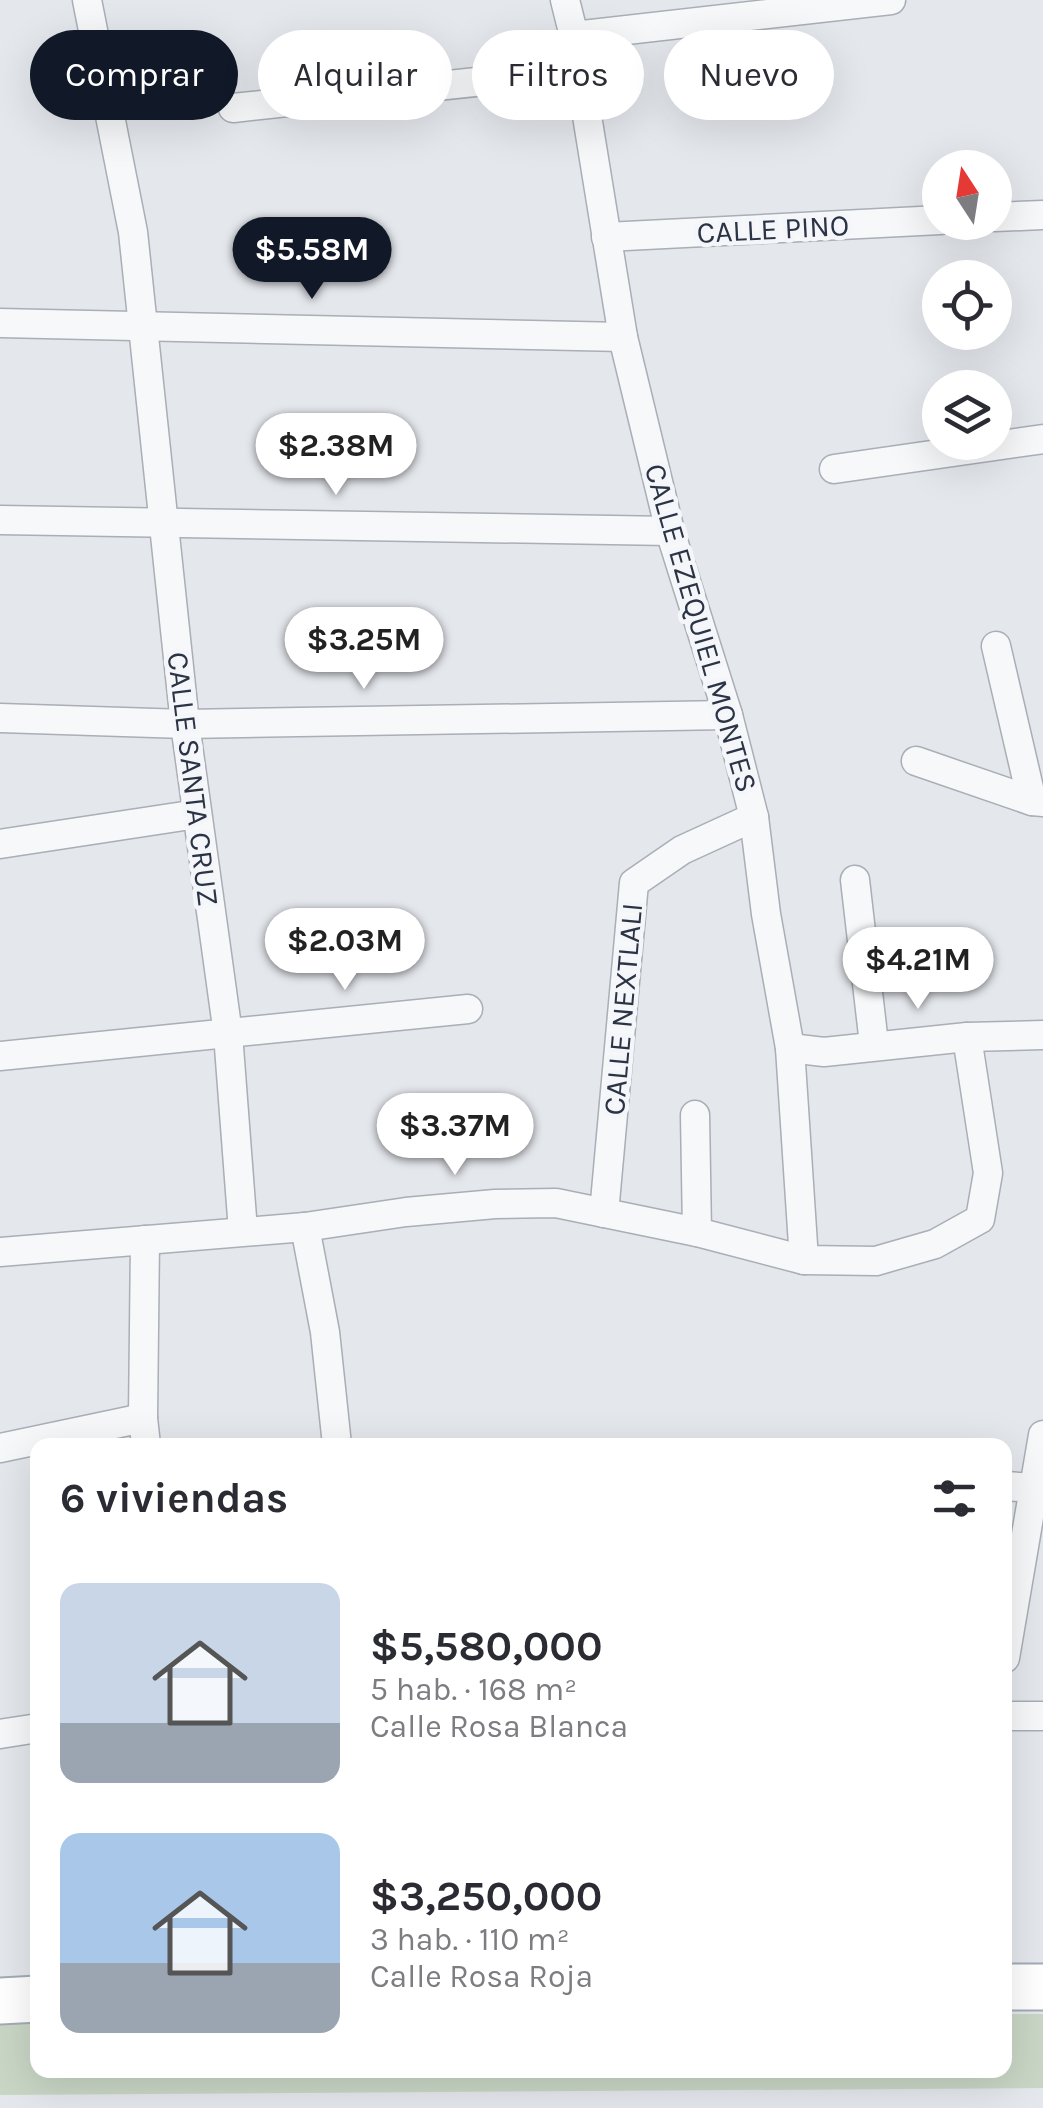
<!DOCTYPE html>
<html lang="es">
<head>
<meta charset="utf-8">
<style>
  :root { --surface:#fff; --page:#f7f7f7; --text:#2b2b33; --muted:#7c7c81; --accent:#111827 }
  body { margin:0; font-family:Karla,sans-serif; background:var(--page); color:var(--text); height:100vh; display:flex; flex-direction:column; font-size:38px; white-space:nowrap }
  * { box-sizing:border-box; margin:0 }
  p { font-size:32px; color:var(--muted) }
  .icon { flex:none; width:55px; height:55px; fill:none; stroke:currentColor; stroke-width:2; stroke-linecap:round; stroke-linejoin:round }
  .map { position:relative; flex:1; overflow:hidden }
  .drawer { position:absolute; left:30px; top:1438px; width:982px; height:640px; display:flex; flex-direction:column; background:var(--surface); border-radius:20px; box-shadow:0 10px 40px #0002 }
  .drawer>* { flex:none }
  .guide { position:absolute; left:30px; top:30px; width:985px; height:90px; display:flex; gap:20px }
  .needle { width:65px; rotate:348deg }
  .tools { position:absolute; left:922px; top:150px; display:grid; gap:20px }
  .tools a { display:grid; place-items:center; width:90px; height:90px; border-radius:50%; background:var(--surface); box-shadow:0 10px 40px #0002; font-size:50px }
  .price { position:absolute; translate:-50% -85px; padding:0 22px; border-radius:35px; background:#fff; color:#222; font-size:32px; line-height:65px; filter:drop-shadow(0 2px 5px #0008) }
  .price::after { content:''; position:absolute; left:50%; top:60px; width:30px; height:22px; margin-left:-15px; background:inherit; clip-path:polygon(0 0,100% 0,50% 100%) }
  .price.current { background:var(--accent); color:#fff }
  ul { padding:0; list-style:none }
  li { display:flex; align-items:center; gap:30px; height:250px; padding:0 30px }
  li span { display:grid; place-items:center; flex:none; width:280px; height:200px; border-radius:20px; color:#555 }
  li>.icon { margin-inline-start:auto }
  span .icon { width:120px; height:120px; fill:#fffc; stroke-width:1 }
  li b { font-size:42px }
  h2 { display:flex; justify-content:space-between; align-items:center; height:120px; padding:0 30px; font-size:42px }
  .chip { padding:0 35px; border-radius:45px; background:var(--surface); box-shadow:0 10px 40px #0002; font-size:35px; line-height:90px }
  .chip.current { background:var(--accent); color:#fff }
  .map>svg:first-child { display:block }
</style>
</head>
<body>
<div class="map">
<svg width="1043" height="2108" viewBox="0 0 1043 2108">
  <rect width="100%" height="100%" fill="#e4e7ec"/>
  <path fill="#c9d6c5" d="M1005,2014H1043V2088L0,2095V2020H37L38,2070H1005Z"/>
  <g fill="none" stroke-linecap="round" stroke-linejoin="round">
    <g stroke="#a9aeb7" stroke-width="31">
      <g id="street">
        <path d="M87,0L133,232L185,724L228,1034L243,1231"/>
        <path d="M565,0L574,36L623,337L670,531L728,715L754,817L766,914L790,1048L804,1260"/>
        <path d="M574,36L891,0"/>
        <path d="M233,108L578,71"/>
        <path d="M995,217L1043,215"/>
        <path d="M606,237L940,220"/>
        <path d="M0,323L623,337"/>
        <path d="M834,469L1043,439"/>
        <path d="M0,520L670,531"/>
        <path d="M996,646L1032,801L1043,802"/>
        <path d="M0,718L185,724L728,715"/>
        <path d="M916,761L1032,801"/>
        <path d="M0,844L197,814"/>
        <path d="M855,880L874,1044"/>
        <path d="M790,1048L824,1052L967,1037L1043,1035"/>
        <path d="M0,1056L468,1009"/>
        <path d="M695,1115L697,1232"/>
        <path d="M604,1213L634,883L682,850L754,817"/>
        <path d="M305,1227L325,1332L337,1445"/>
        <path d="M145,1240L143,1418L146,1445"/>
        <path d="M0,1252L305,1227L406,1212L495,1204L556,1203L697,1232L804,1260L876,1261L935,1244L980,1219L988,1173L967,1037"/>
        <path d="M0,1448L143,1418"/>
        <path d="M1005,1486L1034,1488"/>
        <path d="M1005,1658L1043,1435"/>
        <path d="M1005,1716H1043"/>
        <path d="M0,1734L38,1728"/>
      </g>
    </g>
    <g stroke="#a3abb8" stroke-width="49">
      <g id="primary">
        <path d="M1005,1987H1043"/>
        <path d="M0,2001L38,1999"/>
      </g>
    </g>
    <use href="#street" stroke="#f7f8fa" stroke-width="28"/>
    <use href="#primary" stroke="#fff" stroke-width="45"/>
  </g>
  <g text-anchor="middle" stroke-width="9" stroke-linejoin="round" paint-order="stroke">
    <g font-size="30" fill="#2b3445" stroke="#f4f6f9">
      <text transform="translate(773 229) rotate(-3)" y="10">CALLE PINO</text>
      <text transform="translate(701 628) rotate(74)" y="10">CALLE EZEQUIEL MONTES</text>
      <text transform="translate(193 779) rotate(83)" y="10">CALLE SANTA CRUZ</text>
      <text transform="translate(623 1009) rotate(-85)" y="10">CALLE NEXTLALI</text>
    </g>
  </g>
</svg>
<div class="tools">
<a><svg class="needle" viewBox="-14 -14 28 28"><path d="M0-13l5 13h-10z" fill="#e53935"/><path d="M0 13l5-13h-10z" fill="#7c7c81"/></svg></a>
<a><svg class="icon" aria-label="locate" viewBox="0 0 24 24"><circle cx="12" cy="12" r="6"/><path d="M12 2v4M12 18v4M2 12h4M18 12h4"/></svg></a>
<a><svg class="icon" aria-label="layers" viewBox="0 0 24 24"><path d="M12 4l9 5-9 5-9-5zM3 14l9 5 9-5"/></svg></a>
</div>
<b class="price current" style="left:312px;top:302px">$5.58M</b>
<b class="price" style="left:336px;top:498px">$2.38M</b>
<b class="price" style="left:364px;top:692px">$3.25M</b>
<b class="price" style="left:345px;top:993px">$2.03M</b>
<b class="price" style="left:918px;top:1012px">$4.21M</b>
<b class="price" style="left:455px;top:1178px">$3.37M</b>
<div class="guide">
<a class="chip current">Comprar</a>
<a class="chip">Alquilar</a>
<a class="chip">Filtros</a>
<a class="chip">Nuevo</a>
</div>
<section class="drawer">
<h2>6 viviendas<svg class="icon" aria-label="filters" viewBox="0 0 24 24"><path d="M4 7h16M4 17h16"/><circle cx="9" cy="7" r="2"/><circle cx="15" cy="17" r="2"/></svg></h2>
<ul>
<li><span style="background:linear-gradient(#c9d6e8 70%,#9aa5b1 0)"><svg class="icon" aria-label="home" viewBox="0 0 24 24"><path d="M3 11l9-7 9 7M6 9v11h12V9"/></svg></span><div><b>$5,580,000</b><p>5 hab. · 168 m²</p><p>Calle Rosa Blanca</p></div></li>
<li><span style="background:linear-gradient(#a9c7e8 65%,#9aa5b1 0)"><svg class="icon" aria-label="home" viewBox="0 0 24 24"><path d="M3 11l9-7 9 7M6 9v11h12V9"/></svg></span><div><b>$3,250,000</b><p>3 hab. · 110 m²</p><p>Calle Rosa Roja</p></div></li>
</ul>
</section>
</div>
</body>
</html>
